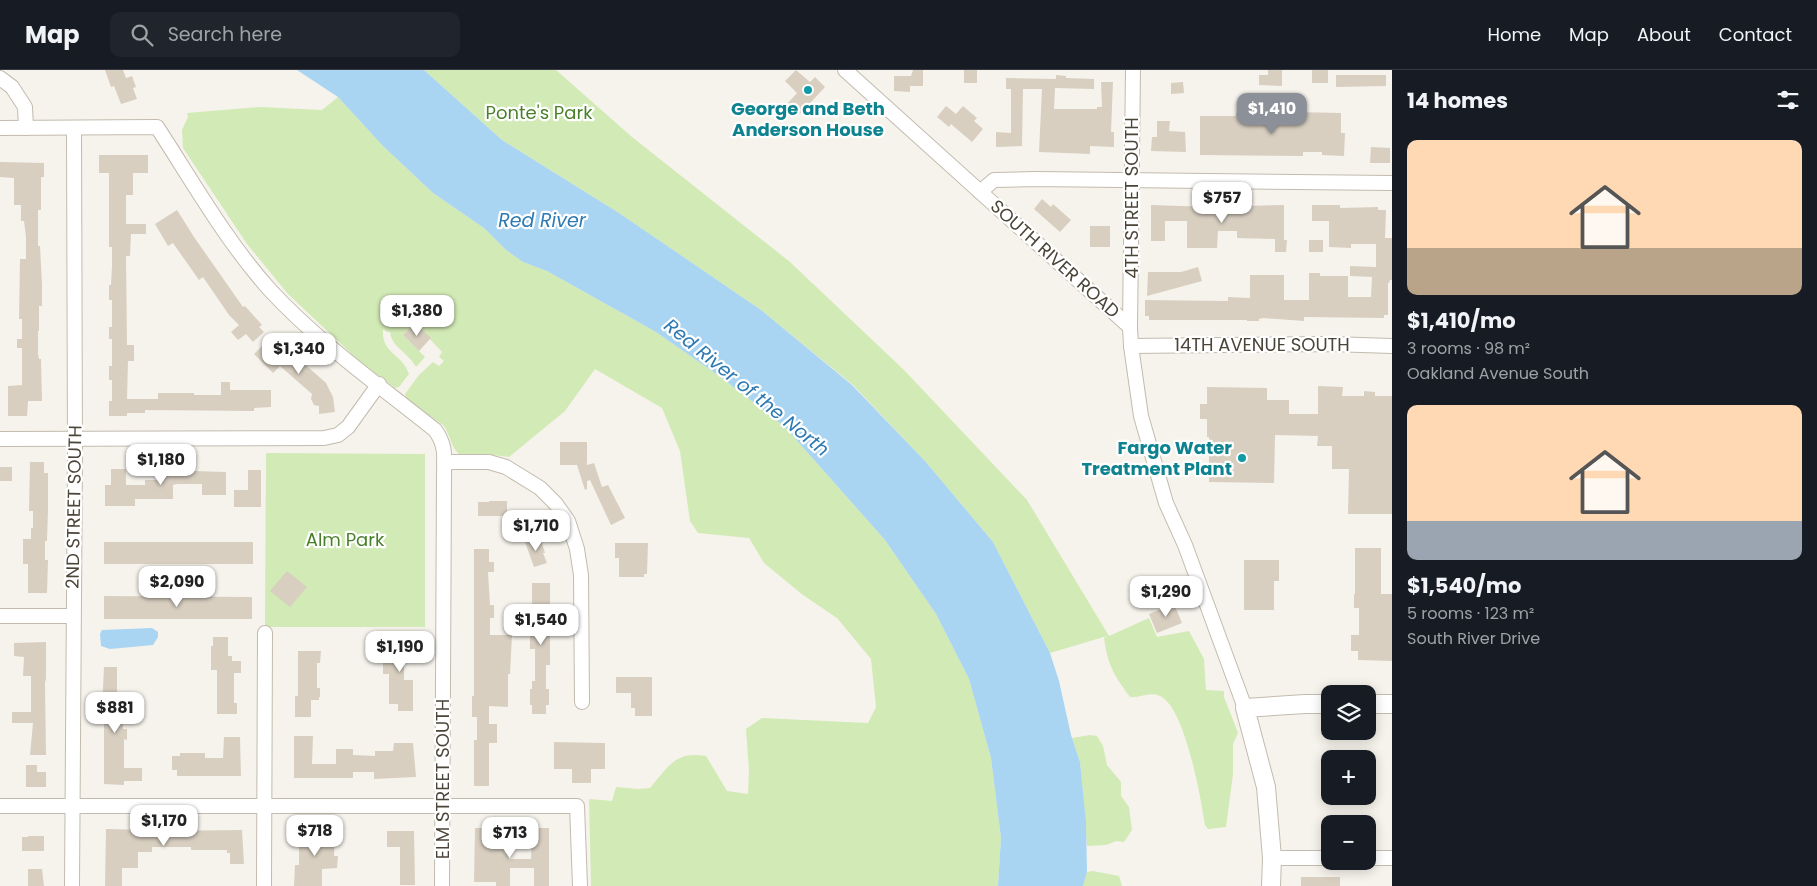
<!DOCTYPE html>
<html lang="en">
<head>
<meta charset="utf-8">
<style>
  :root { --surface:#171b24; --page:#20242c; --text:#f1f3f6; --muted:#9ea1a6; --line:#363941; --accent:#8c9099 }
  body { margin:0; font-family:Poppins,sans-serif; background:var(--page); color:var(--text); height:100vh; display:flex; flex-direction:column; font-size:19px; white-space:nowrap }
  * { box-sizing:border-box; margin:0 }
  p { font-size:16px; color:var(--muted) }
  .icon { flex:none; width:28px; height:28px; fill:none; stroke:currentColor; stroke-width:2; stroke-linecap:round; stroke-linejoin:round }
  .map { position:relative; flex:1; overflow:hidden }
  .side { display:flex; flex-direction:column; background:var(--surface); width:425px }
  .side>* { flex:none }
  .tools { position:absolute; left:1321px; top:615px; display:grid; gap:10px }
  .tools a { display:grid; place-items:center; width:55px; height:55px; border-radius:10px; background:var(--surface); box-shadow:0 2px 12px #0003; font-size:25px }
  .price { position:absolute; translate:-50% -42px; padding:0 11px; border-radius:10px; background:#fff; color:#222; font-size:16px; line-height:32px; filter:drop-shadow(0 1px 2px #0008) }
  .price::after { content:''; position:absolute; left:50%; top:30px; width:15px; height:11px; margin-left:-8px; background:inherit; clip-path:polygon(0 0,100% 0,50% 100%) }
  .price.active { background:var(--accent); color:#fff }
  ul { padding:0; list-style:none }
  li { display:grid; align-content:center; gap:10px; height:265px; padding:0 15px }
  li span { display:grid; place-items:center; height:155px; border-radius:10px; color:#555 }
  li>.icon { margin-inline-start:auto }
  span .icon { width:90px; height:90px; fill:#fffc; stroke-width:1 }
  li b { font-size:21px }
  h2 { display:flex; justify-content:space-between; align-items:center; height:60px; padding:0 15px; font-size:21px }
  header { display:flex; align-items:center; gap:30px; box-sizing:border-box; height:70px; padding:0 25px; background:var(--surface); border-bottom:1px solid var(--line) }
  header strong { font-size:24px }
  nav { display:flex; gap:28px; margin-inline-start:auto; font-size:18px }
  .search { width:350px; height:45px; background:var(--page); display:flex; align-items:center; gap:12px; box-sizing:border-box; padding:0 18px; border-radius:10px; color:var(--muted); font-size:19px }
  main { display:flex; flex:1; min-height:0 }
  .map>svg:first-child { display:block }
</style>
</head>
<body>
<header>
<strong>Map</strong>
<div class="search"><svg class="icon" aria-label="search" viewBox="0 0 24 24"><circle cx="10" cy="10" r="6"/><path d="M15 15l6 6"/></svg>Search here</div>
<nav><a>Home</a><a>Map</a><a>About</a><a>Contact</a></nav>
</header>
<main>
<div class="map">
<svg width="1392" height="816" viewBox="0 0 1392 816">
  <rect width="100%" height="100%" fill="#f6f3ec"/>
  <g fill="#d2eab5">
    <path d="M424,0H556L632,67L790,192L904,300L1027,430L1109,566L1149,548L1157,567L1189,561L1204,589L1206,620L1224,621V627L1238,663L1233,674V704L1226,757L1208,759L1205,755C1201,729 1185,637 1160,626C1150,621 1140,628 1130,627C1114,605 1108,596 1104,568L1107,566L1050,583L993,472L925,391L853,315L761,240L619,143L502,70Z"/>
    <path d="M338,27L382,75L433,123L484,158L506,180L523,192L547,201L656,262L722,308L784,356L885,470L936,544L969,609L991,688L1001,768L998,816H591L589,729L612,731L616,717L638,719L650,718C668,697 675,681 706,686L727,721L748,724L749,701L746,659L762,648L868,653L876,637L871,589L837,548L803,525L764,493L749,468L698,463L690,451L680,381L662,338L595,299L565,341L509,387L493,385L459,384C451,377 450,365 444,356L406,328L405,324L419,305L433,292L439,296L444,291L439,287L442,282L415,253L403,265L425,287L416,297C409,283 392,278 390,262H387L383,259C381,284 402,283 409,304L399,317L395,318L358,290L288,224L247,174L183,78L182,60L188,47L187,43L260,37L322,40Z"/>
    <path d="M266,383L425,384V557H265Z"/>
    <path d="M1090,665L1097,666L1103,676L1107,695L1121,712V726L1129,737L1132,760L1124,772L1116,771L1106,775L1087,776L1080,692L1072,668Z"/>
    <path d="M1093,801L1119,806L1122,816H1083L1087,802Z"/>
  </g>
  <g fill="#a9d4f2">
    <path d="M297,0H424L502,70L619,143L761,240L852,315L925,391L993,472L1050,583L1059,611L1071,665L1080,692L1086,753L1087,802L1083,816H998L1001,768L991,688L969,609L936,544L885,470L784,356L722,308L656,262L547,201L523,192L506,180L484,158L433,123L382,75L338,27Z"/>
    <path d="M152,558L158,562V567L153,575L110,579L101,576L100,564L102,560Z"/>
  </g>
  <g fill="#d8cfc1">
    <path d="M105,0H123L126,8L132,6L136,17L133,18L137,29L121,34L114,16L111,17Z"/>
    <path d="M796,0L810,12L815,7L825,17L800,44H792V37L788,33L797,23L785,11Z"/>
    <path d="M913,0H923V16H910V22L894,21V6H911Z"/>
    <rect x="964" y="0" width="13" height="13"/>
    <path d="M1268,0H1282V16L1259,15V5H1268Z"/>
    <rect x="1312" y="0" width="16" height="13"/>
    <path d="M1056,5L1066,6V8L1094,9V19L1055,18L1054,39H1097V37H1102L1101,12H1113L1111,62H1114V77L1090,76V84L1039,82L1042,19H1023L1022,76L996,77V62L1011,63V19H1006V8L1056,9Z"/>
    <path d="M1336,5H1386V16L1336,17Z"/>
    <path d="M1183,12L1184,23L1171,24V13Z"/>
    <path d="M946,36L956,44L963,36L977,48L974,51L983,59L972,72L951,54L949,57L937,47Z"/>
    <path d="M1292,42L1341,43V63H1345L1344,86L1322,85V82H1303V86L1200,85V46H1236V43L1272,44H1292Z"/>
    <path d="M1157,51H1170L1169,61L1185,62L1186,82L1151,81L1152,67H1157Z"/>
    <path d="M1371,77L1390,78V93H1370Z"/>
    <path d="M99,85H148V103H133V125H126V154H146V164H131L130,186H126L127,275H134V291H128L127,329H158V323H194V325H221V312H230V320H271V337L254,338V341L145,340V343H127V346H109V331H112V310H109V296H112V269H109V257H112V230H109V215H111L112,196V177H109V103H99Z"/>
    <path d="M0,92L44,93V107H41V140H38V176H40L42,214V236H39V261H38V283L39,289H41L42,331H28L27,346H8V316L22,315V278H17V269H22V249H19L20,189H26V167L24,151H21V135H14V108L0,107Z"/>
    <path d="M1042,129L1051,137L1053,134L1071,150L1060,162L1034,139Z"/>
    <path d="M1151,135L1244,138V136L1284,135V170H1287L1286,182H1275V169L1237,168V161H1218L1217,178H1187V151H1165V171H1151Z"/>
    <path d="M1312,135H1340V138L1378,137V140H1386L1385,168H1392V210H1390L1389,213H1388V245H1384V248L1304,247V251L1263,248L1259,249V251H1247V250H1149V246H1145V230L1228,231V227L1250,228V205H1284V230H1309V203H1320V206H1348V227H1371L1372,207L1350,206V196L1376,197V174H1351V178L1329,177V151H1312Z"/>
    <path d="M177,140L194,167L243,237L245,236L262,255L259,257L264,262L253,272L246,264L238,270L231,262L239,255L229,245L203,207L199,210L173,173L168,176L155,154Z"/>
    <rect x="1090" y="156" width="20" height="21"/>
    <rect x="1309" y="170" width="14" height="12"/>
    <path d="M1198,197L1202,211L1147,226L1148,202H1181Z"/>
    <path d="M415,253L431,268L419,281L403,265Z"/>
    <path d="M265,273L276,283L283,275L326,313L333,327L335,342L319,344V336L314,335L311,329L312,324L280,296L273,303L254,284Z"/>
    <path d="M1318,316L1343,317L1342,326H1364V321L1375,322V326H1392V444H1348L1349,399H1332V376H1317L1318,366L1275,365L1274,413L1209,412V367H1207V349H1200V334H1207V317L1267,318V330H1289V344H1318Z"/>
    <path d="M560,372H587V395L594,393L602,417L608,415L625,448L611,455L590,410L587,411V419L585,420L577,395H560Z"/>
    <path d="M30,392H44V403H48V441L47,471H45V490H48L47,523H28V494H23V469H31V458H33V441H29Z"/>
    <rect x="0" y="397" width="12" height="14"/>
    <path d="M111,399H126V415H145V410H162V400L226,402V425H202V414H177L173,415V429H135V436H105V415H111Z"/>
    <path d="M248,400H261V437H234V420H248Z"/>
    <path d="M489,431H507V446H478V432H489Z"/>
    <path d="M540,467L545,483H543L547,493L534,497L525,472Z"/>
    <rect x="104" y="472" width="149" height="22"/>
    <path d="M615,473H648L647,504H644V507H619V488H615Z"/>
    <path d="M1355,478H1381V524H1392V591L1358,590V581H1351V565H1359V538H1354V524H1355Z"/>
    <path d="M474,479H489V492H494V502H488L490,535H494V548H490V565H512L510,604H508V637L489,636V654H497V673H489V716H474V670H477V647H472V626H474Z"/>
    <path d="M1244,490H1279V511H1274V540H1244Z"/>
    <path d="M287,501L307,517L290,537L270,521Z"/>
    <path d="M532,513H550V595H546V619H549V635H546V644H532V635H530V619H532V611H535V579H530V565H532Z"/>
    <path d="M104,526L252,527V549H104Z"/>
    <path d="M1174,534L1182,553L1157,563L1149,544Z"/>
    <path d="M399,566H413V580H416V591H404V610H413V641H398V634H389V604H383V590H391V571H399Z"/>
    <path d="M213,567H228V586H232V591H241V603H234V633H237V644H217V600H211V576H213Z"/>
    <path d="M46,572V608L45,613L46,685H30L33,653H12V642H31V606H23L24,587L14,586V573Z"/>
    <path d="M298,581H321L320,593H317V618H320V627H319V630H311V647H295V626H298Z"/>
    <path d="M104,597H117V627H123V659H127V670L124,669V698H142V711H124V715L104,714V645L103,638H102Z"/>
    <path d="M616,607H652V646H635V638H631V623H616Z"/>
    <path d="M294,666H313L312,694H336V679H353V685L375,686V681H393L394,673H413L416,707L374,709V702H353V708H294Z"/>
    <path d="M224,667H240L241,706H177V700H172V686H180V683H205V688H223Z"/>
    <path d="M554,672L605,673V699H591V713H572V699H554Z"/>
    <path d="M26,695H37V702H46V717H26Z"/>
    <path d="M475,758H490V771H506L505,783H509V789H531L532,758H549V816H534V798H510V816H496V812H474Z"/>
    <path d="M106,759L152,760V761L242,760L244,794H230V783H227V780H191V777H152V782H138V798H122V816H105Z"/>
    <path d="M299,761L335,762L334,786H338L337,798L322,799V816H294L295,795H299Z"/>
    <path d="M387,761H414L415,815H400V777H387Z"/>
    <path d="M28,766H44V781H22V767H28Z"/>
    <path d="M28,799H42L44,816H28Z"/>
    <rect x="1301" y="807" width="39" height="9"/>
  </g>
  <g fill="none" stroke-linecap="round" stroke-linejoin="round">
    <g stroke="#c2bbae" stroke-width="16">
      <g id="minor">
        <path d="M845,0L1130,257"/>
        <path d="M1133,0L1130,257L1131,276L1141,346L1166,433L1185,475L1245,638"/>
        <path d="M0,8L12,17L25,37L26,58"/>
        <path d="M0,58L157,57C193,112 226,171 270,220C319,273 379,315 435,360C447,376 444,389 444,408L442,816"/>
        <path d="M980,122L994,110L1036,109L1392,113"/>
        <path d="M1131,276L1331,274L1392,276"/>
        <path d="M0,369L324,368L338,365L348,357L379,314"/>
        <path d="M444,392H489L506,397L540,418L556,434L568,451L577,479L581,505L582,632"/>
        <path d="M0,546H73"/>
        <path d="M0,736H577L580,816"/>
        <path d="M1272,788H1330"/>
        <path d="M1368,788H1392"/>
        <path d="M72,816L75,383L74,58"/>
        <path d="M264,816L265,563"/>
      </g>
    </g>
    <g stroke="#c2bbae" stroke-width="20">
      <g id="tertiary">
        <path d="M1368,634H1392"/>
        <path d="M1271,816L1272,788L1266,717L1245,638L1305,634H1330"/>
      </g>
    </g>
    <use href="#minor" stroke="#fff" stroke-width="14"/>
    <use href="#tertiary" stroke="#fff" stroke-width="18"/>
  </g>
  <g fill="#0f9aa8" stroke="#fff" stroke-width="2">
    <circle cx="808" cy="20" r="5"/>
    <circle cx="1242" cy="388" r="5"/>
  </g>
  <g text-anchor="middle" stroke-width="4.5" stroke-linejoin="round" paint-order="stroke">
    <g font-size="18" font-weight="bold" fill="#0d838f" stroke="#fff">
      <text x="808" y="45">George and Beth<tspan x="808" dy="21">Anderson House</tspan></text>
      <text x="1232" y="384" text-anchor="end">Fargo Water<tspan x="1232" dy="21">Treatment Plant</tspan></text>
    </g>
    <g font-size="18" fill="#4a7f2a" stroke="#fff">
      <text x="539" y="49">Ponte's Park</text>
      <text x="345" y="476">Alm Park</text>
    </g>
    <g font-size="18" fill="#4b4439" stroke="#fff">
      <text transform="translate(1132 128) rotate(-90)" y="6">4TH STREET SOUTH</text>
      <text transform="translate(1055 189) rotate(42)" y="6">SOUTH RIVER ROAD</text>
      <text x="1262" y="281">14TH AVENUE SOUTH</text>
      <text transform="translate(74 437) rotate(-89)" y="6">2ND STREET SOUTH</text>
      <text transform="translate(443 709) rotate(-90)" y="6">ELM STREET SOUTH</text>
    </g>
    <g font-size="19" font-style="italic" fill="#2e7ab2" stroke="#fff">
      <text x="542" y="157">Red River</text>
      <text transform="translate(747 317) rotate(39)" y="7">Red River of the North</text>
    </g>
  </g>
</svg>
<div class="tools">
<a><svg class="icon" aria-label="layers" viewBox="0 0 24 24"><path d="M12 4l9 5-9 5-9-5zM3 14l9 5 9-5"/></svg></a>
<a>+</a>
<a>−</a>
</div>
<b class="price active" style="left:1272px;top:65px">$1,410</b>
<b class="price" style="left:1222px;top:154px">$757</b>
<b class="price" style="left:417px;top:267px">$1,380</b>
<b class="price" style="left:299px;top:305px">$1,340</b>
<b class="price" style="left:161px;top:416px">$1,180</b>
<b class="price" style="left:536px;top:482px">$1,710</b>
<b class="price" style="left:177px;top:538px">$2,090</b>
<b class="price" style="left:1166px;top:548px">$1,290</b>
<b class="price" style="left:541px;top:576px">$1,540</b>
<b class="price" style="left:400px;top:603px">$1,190</b>
<b class="price" style="left:115px;top:664px">$881</b>
<b class="price" style="left:164px;top:777px">$1,170</b>
<b class="price" style="left:315px;top:787px">$718</b>
<b class="price" style="left:510px;top:789px">$713</b>
</div>
<section class="side">
<h2>14 homes<svg class="icon" aria-label="filters" viewBox="0 0 24 24"><path d="M4 7h16M4 17h16"/><circle cx="9" cy="7" r="2"/><circle cx="15" cy="17" r="2"/></svg></h2>
<ul>
<li><span style="background:linear-gradient(#ffd9b3 70%,#b9a48a 0)"><svg class="icon" aria-label="home" viewBox="0 0 24 24"><path d="M3 11l9-7 9 7M6 9v11h12V9"/></svg></span><div><b>$1,410/mo</b><p>3 rooms · 98 m²</p><p>Oakland Avenue South</p></div></li>
<li><span style="background:linear-gradient(#ffd9b3 75%,#9aa5b1 0)"><svg class="icon" aria-label="home" viewBox="0 0 24 24"><path d="M3 11l9-7 9 7M6 9v11h12V9"/></svg></span><div><b>$1,540/mo</b><p>5 rooms · 123 m²</p><p>South River Drive</p></div></li>
</ul>
</section>
</main>
</body>
</html>
